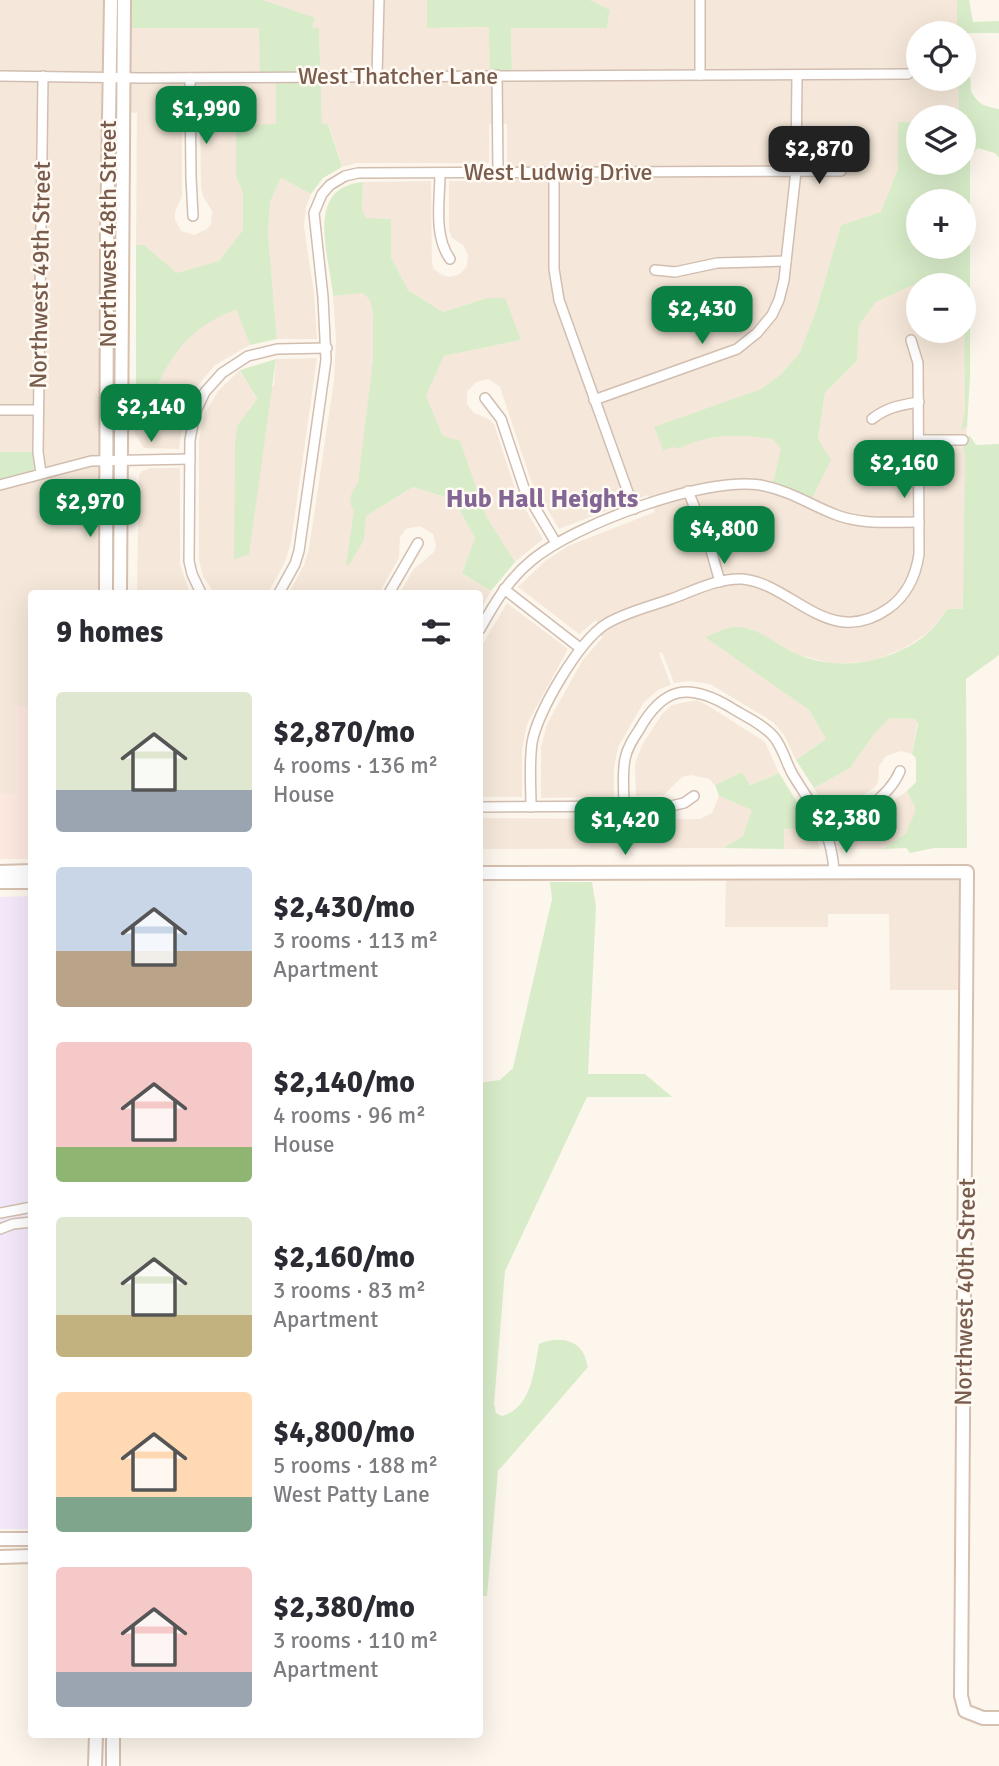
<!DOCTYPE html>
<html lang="en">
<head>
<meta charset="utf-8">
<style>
  :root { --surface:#fff; --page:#f2f2f3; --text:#2b2b33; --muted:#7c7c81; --accent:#0b8043 }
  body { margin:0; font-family:Signika,sans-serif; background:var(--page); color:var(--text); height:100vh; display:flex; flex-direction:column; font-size:26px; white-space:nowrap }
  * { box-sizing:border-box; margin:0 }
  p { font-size:23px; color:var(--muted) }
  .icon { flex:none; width:38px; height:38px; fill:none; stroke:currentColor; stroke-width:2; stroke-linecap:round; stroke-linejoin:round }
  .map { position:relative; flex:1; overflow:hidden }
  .sheet { position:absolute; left:28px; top:590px; width:455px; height:1148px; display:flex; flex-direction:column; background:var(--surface); border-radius:7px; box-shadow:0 7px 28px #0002 }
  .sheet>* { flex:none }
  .controls { position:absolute; left:906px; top:21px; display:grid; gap:14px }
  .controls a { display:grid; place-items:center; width:70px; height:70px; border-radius:50%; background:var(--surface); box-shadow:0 7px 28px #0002; font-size:35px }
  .price { position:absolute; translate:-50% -60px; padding:0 16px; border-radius:14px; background:var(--accent); color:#fff; font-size:23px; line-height:46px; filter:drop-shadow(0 2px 4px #0008) }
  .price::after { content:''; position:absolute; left:50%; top:42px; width:21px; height:16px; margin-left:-10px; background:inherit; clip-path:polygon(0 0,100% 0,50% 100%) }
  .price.on { background:#222; color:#fff }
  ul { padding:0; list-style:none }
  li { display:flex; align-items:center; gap:21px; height:175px; padding:0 28px }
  li span { display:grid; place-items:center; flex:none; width:196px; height:140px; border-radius:7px; color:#555 }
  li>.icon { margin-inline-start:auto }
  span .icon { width:84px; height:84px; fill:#fffc; stroke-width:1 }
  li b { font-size:30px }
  h2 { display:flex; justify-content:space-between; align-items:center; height:84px; padding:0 28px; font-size:30px }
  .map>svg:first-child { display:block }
</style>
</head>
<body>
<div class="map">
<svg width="999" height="1766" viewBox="0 0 999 1766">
  <rect width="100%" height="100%" fill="#fdf6ec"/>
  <g fill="#f5e8da" fill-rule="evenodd">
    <path d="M0,0H111L106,593H32L31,706H15V794H0V485L38,452H0Z"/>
    <path d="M263,0H427V28L490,27V75H512L511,28H607L610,10L590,0H957V33H919V79H958L959,117H919V123H898V169L882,212L841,225L816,311L799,354L781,374L761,389L654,428L694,440L737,434L783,440L818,439L825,393L857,361L859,325L876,302L913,285L919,288V331H964V307H967L966,609H948L928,633L903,649L873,661L833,664L796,654L751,629L735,627L706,637L809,710L826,739L796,760L784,735L773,722L710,684L689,681L674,683L662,652L659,653L671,685L658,690L644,702L618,747L614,768V797L541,798V747L547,724L582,661L602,638L596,620L579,634L518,587L545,561L568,546L655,512L648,495L559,529L531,481L500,387L488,379L476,382L467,392V404L474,413L487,418L494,424L517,495L543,539L515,562L486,516L478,495L443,436L426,396L444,356L521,340L487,298L443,312L408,290L391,257V219H366L362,209L363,182L431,181L432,264L434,269L442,275L450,277L460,274L467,266L468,255L463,245L452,238L449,230V181H507V124H489V163H357L342,167L329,125L322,124L319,29L312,28L315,19Z"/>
    <path d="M124,28H260V76L276,77V125L236,176L243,193V230L219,261L177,274L144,245H136L137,113L123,112ZM182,112L200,113L201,186L203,196L212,211L211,224L207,229L194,235L181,231L175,219V212L182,196Z"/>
    <path d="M281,178L311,194L306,207L304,227L314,293L317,339H277L268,234L270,202Z"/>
    <path d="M369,292L373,313V359L364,440V540L365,516L413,487L454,500L475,538L462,573L491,591L480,611V593H400L413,570L434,552L436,546L433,534L420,526L406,529L400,537L399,558L379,593H289L304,565L309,549L334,380L336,340L333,296Z"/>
    <path d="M237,309L250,345L215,365L194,390L184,413L179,449L144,448L135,434L136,416H146L163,373L176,351L195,332L215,317Z"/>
    <path d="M317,358L291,542L285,562L268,593H214L203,576L199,560V440L205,413L218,391L240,370L257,400L246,412L274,385L276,359Z"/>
    <path d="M151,468H180V565L190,593H137L139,475L142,471Z"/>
    <path d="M507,603L568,649L527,724L522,751V797H480V649Z"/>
    <path d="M697,700L707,705L765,742L779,773L749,785L742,772L715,785L709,779L691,775L682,777L664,795L636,796L635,764L642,745L662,714L672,705Z"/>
    <path d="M890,718L918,719L912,754L901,751L886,756L879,766L878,782L875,787L831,815L814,788L850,768L874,734Z"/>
    <path d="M907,791L923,821L883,849H842L839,833L866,820Z"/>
    <path d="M719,796L753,810L743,836L724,848L480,849V818L700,819L712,813Z"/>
    <path d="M784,828H813L820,849H784Z"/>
    <path d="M967,872V990H890L889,914H828V927H725L726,873Z"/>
  </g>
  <path fill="#fde8e0" d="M15,706H31V859H0V794L15,793Z"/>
  <path fill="#f3e8fa" d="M32,896L31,1529H0V897Z"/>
  <g fill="#d8ecc9" fill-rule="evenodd">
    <path d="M124,0H263L315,18L312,28H319L322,124H328L342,167L323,178L311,194L281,178L270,202L268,234L277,339L250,345L237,311L235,310C183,329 163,366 146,416H136V245H144L177,273L219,261L243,230V193L236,176V125L276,124V77H260L259,28H124Z"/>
    <path d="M427,0H590L610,10L607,28H511L512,75H490L489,27L427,28Z"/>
    <path d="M957,0H969L973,22L999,21V33H967L971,91C978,105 985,106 999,109V158L995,153L978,148L970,156V377L967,427L961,430L965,411L964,285H919V288L913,285L876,302L859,325L857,361L825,393L818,439L831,460L810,502L772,487L781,449L773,439C739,434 710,433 678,449L674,447L663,450L654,427L761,389L781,374L799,354L816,311L841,225L881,212L898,169V122L919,123V163H964V117H959L958,79H964V33H957ZM919,201H964V247H919Z"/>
    <path d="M363,182L362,209L366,218L391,219V257L408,290L443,312L487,298H505L521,340L444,356L426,396L443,436L460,441L486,516L515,562L491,591L462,573L475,538L454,500L413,487L366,516L364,540L349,565H346L354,511C347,501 351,492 358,483L373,359V313L370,300L363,293L333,296C330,257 303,187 363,182Z"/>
    <path d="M276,359L249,555L234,559L235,443L237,426L257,399L240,370Z"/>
    <path d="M970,436L976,445L999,444V655L966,679L967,848H934L910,853L906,848L883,849L906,833L915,812V807L907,791L916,782V758L912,754L918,724L915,719L890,718L874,734L850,768L814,788L796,760L826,739L809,710L705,637C714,634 726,627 736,627C757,626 776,645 795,653C837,673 892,663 927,634C935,627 941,617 948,609H963L965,454L963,448L966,438Z"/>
    <path d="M0,452H38L41,473L0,485Z"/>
    <path d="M742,772L750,785L779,773L813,828L784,829V849L724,848L743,836L752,810L719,796L715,785Z"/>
    <path d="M550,882H592L596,907L588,1074H645L672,1097H587L505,1271L494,1404L496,1413L502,1416C532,1408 534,1370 539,1344C552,1338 572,1337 582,1351C585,1355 586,1362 588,1367L498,1471L487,1596H480V1083L500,1080L513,1068L552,899Z"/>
  </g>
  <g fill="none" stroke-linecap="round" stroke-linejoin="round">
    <g stroke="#d1beb0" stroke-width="12">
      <g id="street">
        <path d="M497,75L498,172"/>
        <path d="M700,75V0"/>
        <path d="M0,76L143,78L908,74"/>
        <path d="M377,76L379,0"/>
        <path d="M190,78L191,177L193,216"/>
        <path d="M554,172V269L559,300L634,509"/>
        <path d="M440,173C440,200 433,235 450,259"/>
        <path d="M655,270L675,272L717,263L786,261"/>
        <path d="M485,398L501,419L525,491L556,543"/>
        <path d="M594,400L737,349L757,333L772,315L779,300L784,280L796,171L797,75"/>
        <path d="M0,410H38"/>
        <path d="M872,419C887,407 901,405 919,402"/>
        <path d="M919,440H963"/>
        <path d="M41,473L38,452L43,76"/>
        <path d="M0,485L91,461L190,459"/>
        <path d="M688,491L709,543L720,582"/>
        <path d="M504,589L580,648"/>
        <path d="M201,593L192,574L189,561L190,440L195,413L205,392L222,373L248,356L277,349L327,348"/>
        <path d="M279,593L295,564L299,551L326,360L323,297L314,213L322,194L330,185L345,176L358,173L841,171"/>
        <path d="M389,593L418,543"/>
        <path d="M480,629C494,604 508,580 531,561C573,525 705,476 760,485C788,490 809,504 834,514C860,525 891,522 919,522"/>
        <path d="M480,807L671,806L684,803L694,796"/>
        <path d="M531,807C531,786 529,764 532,743C537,712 579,641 606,624C626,612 649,607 671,599C693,591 718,578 742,579C792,583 829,651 889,608C907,595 916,575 919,554L918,363L911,340"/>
        <path d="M624,807C624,791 622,774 625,759C627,748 633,739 639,730C663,687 688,682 730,707C744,716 763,724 774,737C783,748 786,763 793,775C814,809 832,830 834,872"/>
        <path d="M826,830C854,817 888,800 900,771"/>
        <path d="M0,1213L32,1207"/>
        <path d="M0,1229L13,1224L32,1222"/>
      </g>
    </g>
    <g stroke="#d6c0b0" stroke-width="16">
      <g id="secondary">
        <path d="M106,593L107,237L111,0"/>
        <path d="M120,593L124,0"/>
        <path d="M0,872L32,871"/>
        <path d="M480,873L967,872L961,1696L965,1711L983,1718H999"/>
        <path d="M0,882H32"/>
        <path d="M0,1539H32"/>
        <path d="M0,1557L32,1556"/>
        <path d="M95,1766L96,1734"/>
        <path d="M113,1766V1734"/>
      </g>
    </g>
    <use href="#street" stroke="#fff" stroke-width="9"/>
    <use href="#secondary" stroke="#fff" stroke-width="12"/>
  </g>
  <g text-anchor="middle" stroke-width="5" stroke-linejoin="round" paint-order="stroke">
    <g font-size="24" fill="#7a5c4d" stroke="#fffaf3">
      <text x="398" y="84">West Thatcher Lane</text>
      <text x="558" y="180">West Ludwig Drive</text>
      <text transform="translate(108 234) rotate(-90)" y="8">Northwest 48th Street</text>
      <text transform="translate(40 275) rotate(-89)" y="8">Northwest 49th Street</text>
      <text transform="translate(965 1292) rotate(-89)" y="8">Northwest 40th Street</text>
    </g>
    <g font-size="26" font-weight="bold" fill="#846695" stroke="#fffaf3">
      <text x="542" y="507">Hub Hall Heights</text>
    </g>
  </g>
</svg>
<div class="controls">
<a><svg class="icon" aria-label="locate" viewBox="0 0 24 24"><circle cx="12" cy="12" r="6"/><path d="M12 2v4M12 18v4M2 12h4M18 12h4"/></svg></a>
<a><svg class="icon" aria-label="layers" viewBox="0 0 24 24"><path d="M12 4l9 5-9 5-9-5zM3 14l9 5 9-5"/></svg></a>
<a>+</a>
<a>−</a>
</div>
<b class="price" style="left:206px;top:146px">$1,990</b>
<b class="price on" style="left:819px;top:186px">$2,870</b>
<b class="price" style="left:702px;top:346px">$2,430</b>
<b class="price" style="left:151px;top:444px">$2,140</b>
<b class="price" style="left:904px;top:500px">$2,160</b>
<b class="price" style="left:90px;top:539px">$2,970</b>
<b class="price" style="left:724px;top:566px">$4,800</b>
<b class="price" style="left:846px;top:855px">$2,380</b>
<b class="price" style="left:625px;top:857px">$1,420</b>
<section class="sheet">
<h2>9 homes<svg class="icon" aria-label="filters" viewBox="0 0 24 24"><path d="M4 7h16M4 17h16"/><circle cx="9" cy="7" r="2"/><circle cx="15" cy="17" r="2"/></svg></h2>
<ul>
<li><span style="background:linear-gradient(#dfe7d0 70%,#9aa5b1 0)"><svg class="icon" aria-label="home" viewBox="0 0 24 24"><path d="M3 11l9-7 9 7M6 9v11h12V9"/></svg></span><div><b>$2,870/mo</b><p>4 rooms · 136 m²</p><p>House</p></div></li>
<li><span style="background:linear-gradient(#c9d6e8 60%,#b9a48a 0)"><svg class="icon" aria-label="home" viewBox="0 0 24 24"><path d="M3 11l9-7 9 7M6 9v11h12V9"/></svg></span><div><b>$2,430/mo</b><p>3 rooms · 113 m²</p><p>Apartment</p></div></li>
<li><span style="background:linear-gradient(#f6c9c9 75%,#8fb573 0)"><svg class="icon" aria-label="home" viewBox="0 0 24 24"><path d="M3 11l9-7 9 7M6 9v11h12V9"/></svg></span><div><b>$2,140/mo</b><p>4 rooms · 96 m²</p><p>House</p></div></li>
<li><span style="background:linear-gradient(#dfe7d0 70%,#c2b280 0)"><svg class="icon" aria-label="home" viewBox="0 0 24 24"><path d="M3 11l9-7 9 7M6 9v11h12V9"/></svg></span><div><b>$2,160/mo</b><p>3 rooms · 83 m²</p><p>Apartment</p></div></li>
<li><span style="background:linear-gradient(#ffd9b3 75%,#7fa58c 0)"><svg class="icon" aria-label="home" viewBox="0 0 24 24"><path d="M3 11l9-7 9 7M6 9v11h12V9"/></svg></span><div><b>$4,800/mo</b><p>5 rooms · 188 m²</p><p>West Patty Lane</p></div></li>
<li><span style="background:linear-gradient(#f6c9c9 75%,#9aa5b1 0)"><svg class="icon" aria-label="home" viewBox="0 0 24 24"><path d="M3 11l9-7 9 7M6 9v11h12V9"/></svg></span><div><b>$2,380/mo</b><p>3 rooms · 110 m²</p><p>Apartment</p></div></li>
</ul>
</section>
</div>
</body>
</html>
